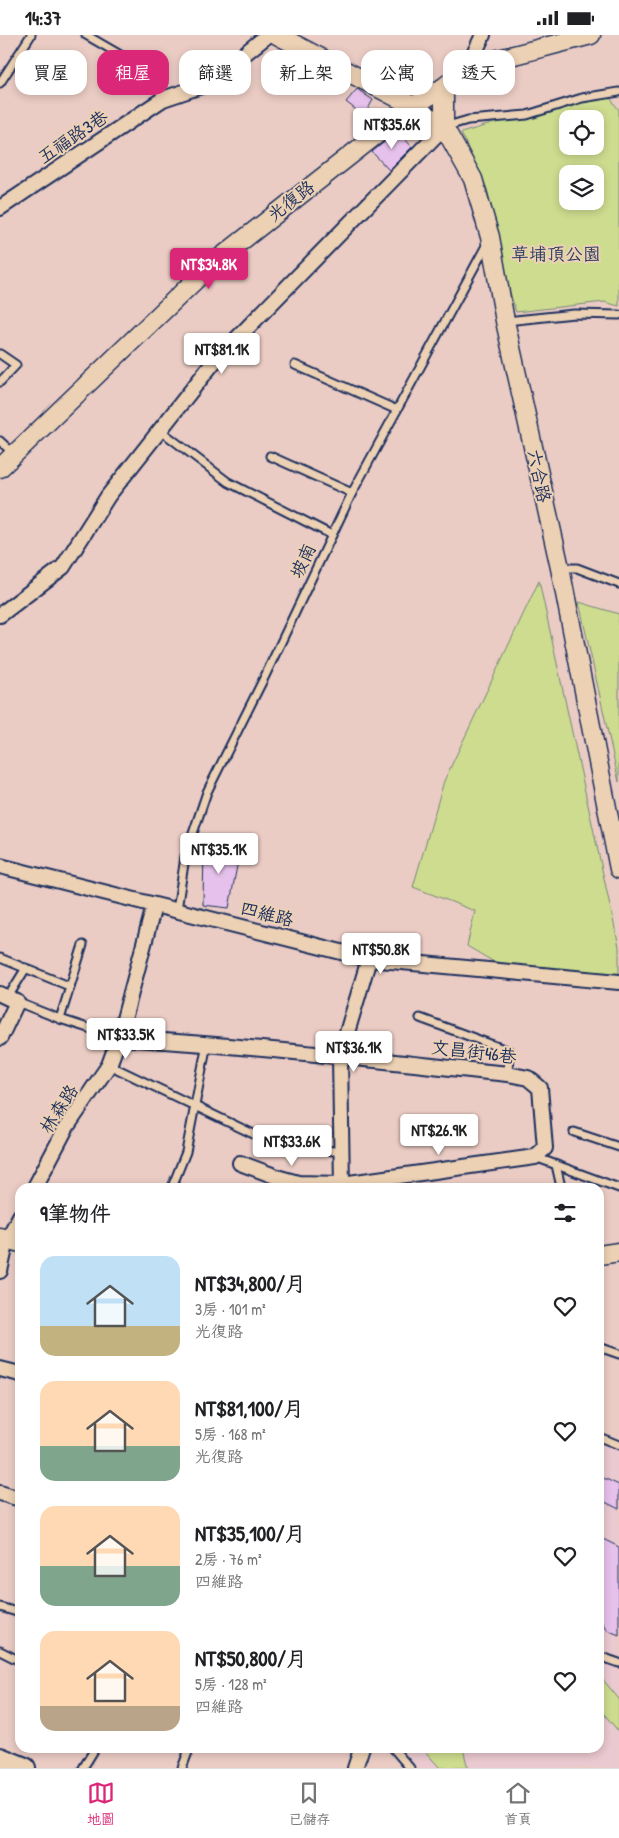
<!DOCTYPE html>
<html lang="zh-TW">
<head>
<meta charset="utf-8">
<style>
  :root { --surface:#fff; --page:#f6f6f6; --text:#202124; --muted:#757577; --line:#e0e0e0; --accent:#db2777 }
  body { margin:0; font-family:"Patrick Hand","LXGW WenKai TC",sans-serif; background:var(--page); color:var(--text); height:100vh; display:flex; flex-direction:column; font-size:19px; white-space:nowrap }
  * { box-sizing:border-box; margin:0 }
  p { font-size:16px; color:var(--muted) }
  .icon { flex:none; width:28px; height:28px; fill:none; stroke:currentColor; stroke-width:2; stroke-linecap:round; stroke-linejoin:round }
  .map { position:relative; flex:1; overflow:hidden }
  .sheet { position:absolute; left:15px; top:1148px; width:589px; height:570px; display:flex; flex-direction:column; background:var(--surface); border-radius:15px; box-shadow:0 2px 8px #0003 }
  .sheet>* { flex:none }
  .hud { position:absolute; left:15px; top:15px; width:590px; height:45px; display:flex; gap:10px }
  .buttons { position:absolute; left:559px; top:75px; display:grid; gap:10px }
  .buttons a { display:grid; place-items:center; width:45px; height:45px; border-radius:10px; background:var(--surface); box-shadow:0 2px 8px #0003; font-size:25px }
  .price { position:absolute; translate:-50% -42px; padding:0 11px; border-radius:5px; background:#fff; color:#222; font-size:16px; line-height:32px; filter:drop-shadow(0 1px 2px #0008) }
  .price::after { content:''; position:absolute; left:50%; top:30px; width:15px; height:11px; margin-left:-8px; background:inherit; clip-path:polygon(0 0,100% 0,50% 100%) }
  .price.active { background:var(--accent); color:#fff }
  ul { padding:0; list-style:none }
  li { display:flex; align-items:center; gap:15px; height:125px; padding:0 25px }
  li span { display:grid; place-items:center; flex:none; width:140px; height:100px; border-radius:15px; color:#555 }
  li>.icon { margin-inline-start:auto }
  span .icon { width:60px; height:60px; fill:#fffc; stroke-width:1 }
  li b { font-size:21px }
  h2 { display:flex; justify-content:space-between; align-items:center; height:60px; padding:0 25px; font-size:21px }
  .tag { padding:0 18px; border-radius:15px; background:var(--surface); box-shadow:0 2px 8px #0003; font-size:18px; line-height:45px }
  .tag.active { background:var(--accent); color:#fff }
  .status { display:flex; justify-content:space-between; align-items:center; height:35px; padding:0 25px; background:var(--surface); direction:ltr }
  .status svg { height:14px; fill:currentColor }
  .tabs { display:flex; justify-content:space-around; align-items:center; height:70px; border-top:1px solid var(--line); background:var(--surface); font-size:14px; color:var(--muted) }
  .tabs a { display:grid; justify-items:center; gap:2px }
  .tabs .active { color:var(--accent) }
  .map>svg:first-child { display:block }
</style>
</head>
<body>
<div class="status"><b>14:37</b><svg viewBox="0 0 49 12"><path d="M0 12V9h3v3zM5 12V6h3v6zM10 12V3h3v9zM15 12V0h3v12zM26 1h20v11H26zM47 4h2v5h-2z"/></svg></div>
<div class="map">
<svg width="619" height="1733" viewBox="0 0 619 1733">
  <rect width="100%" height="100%" fill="#ebccc4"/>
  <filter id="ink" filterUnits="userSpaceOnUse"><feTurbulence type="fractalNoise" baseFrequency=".02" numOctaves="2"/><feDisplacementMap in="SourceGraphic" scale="10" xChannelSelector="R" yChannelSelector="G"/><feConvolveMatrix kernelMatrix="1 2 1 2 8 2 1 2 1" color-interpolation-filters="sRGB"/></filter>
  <g filter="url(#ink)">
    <path fill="#eac9d0" d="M599,1408L619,1416V1733H418L400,1713L599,1712Z"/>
    <g fill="#cedc8f" stroke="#748676" fill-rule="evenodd">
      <path d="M604,55L619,75V271L604,267L516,277L505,241L498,199L487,154L461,98ZM568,84H595V111H568ZM568,139H595V166H568Z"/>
      <path d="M539,546L619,912V943L494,927L467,911L475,876L413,852L444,746Z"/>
      <path d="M579,567L619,579V747Z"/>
      <path d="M599,1640L619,1664V1697L599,1673Z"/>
      <path d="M422,1713H463L467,1730L469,1733H440Z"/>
    </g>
    <g fill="#e6c1eb" stroke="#1b2f5e">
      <path d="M357,54L373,65L364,81L346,67Z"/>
      <path d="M398,96L412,112L389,135L372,117Z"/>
      <path d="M204,809L240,815L229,873L203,870Z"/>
      <path d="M599,1441L619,1450V1474L599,1464Z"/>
      <path d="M599,1502L619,1512V1600L607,1595L599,1583Z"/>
    </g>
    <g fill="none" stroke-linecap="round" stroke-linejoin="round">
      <g stroke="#1b2f5e" stroke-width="11">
        <g id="service">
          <path d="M86,0L150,37L163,64"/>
          <path d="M0,48L31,0"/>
          <path d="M444,92L468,85L527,80L582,63L619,57"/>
          <path d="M506,286L574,279L619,280"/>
          <path d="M0,319L16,330L0,347"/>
          <path d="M295,330L397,375"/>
          <path d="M160,395L228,447L332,500"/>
          <path d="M0,406L14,419"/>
          <path d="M270,421L352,458"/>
          <path d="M560,533H577L619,549"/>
          <path d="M177,875L185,822L207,757L265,641L352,458L488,207"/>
          <path d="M0,923L69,951"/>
          <path d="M8,962L26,933"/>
          <path d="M17,967L60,984L119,1003"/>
          <path d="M420,983L509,1016L508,1039"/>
          <path d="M60,984L83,910"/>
          <path d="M109,1030L272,1108L341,1117"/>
          <path d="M574,1097L619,1112"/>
          <path d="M535,1122L619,1153"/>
          <path d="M556,1130L561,1152"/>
          <path d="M172,1152L186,1117L207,1008"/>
          <path d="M599,1312L619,1319"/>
          <path d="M599,1402L619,1410"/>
          <path d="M0,1572L20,1578"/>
          <path d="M0,1616L20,1626"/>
          <path d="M599,1621L619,1628"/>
          <path d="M392,1712L410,1733"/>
          <path d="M83,1733L96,1712"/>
          <path d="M182,1733L190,1712"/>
        </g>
      </g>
      <g stroke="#1b2f5e" stroke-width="18">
        <g id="minor">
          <path d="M468,32L483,0"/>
          <path d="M0,173L163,64L207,49L268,0"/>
          <path d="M0,580L63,532L108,461L213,328L444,92"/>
          <path d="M0,831L369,924L619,947"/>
          <path d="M0,959L17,967L0,1003"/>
          <path d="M119,1003C249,1011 378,1025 508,1039L528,1043L540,1053L545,1113L535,1122L342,1149L298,1148L280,1143L240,1128"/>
          <path d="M35,1152L66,1093L109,1030L119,1003L154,871"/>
          <path d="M342,1152L340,1021L369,924"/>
          <path d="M0,1236L7,1205L20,1181"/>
          <path d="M0,1334L20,1339"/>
          <path d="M0,1458L20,1464"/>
          <path d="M355,1733L362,1712"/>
        </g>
      </g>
      <g stroke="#1b2f5e" stroke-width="21">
        <g id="tertiary">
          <path d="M277,0L413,71L444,92L473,144L490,202L505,286L560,533L619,834"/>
          <path d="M444,92V52"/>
          <path d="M0,433L211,230L413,71L444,52L468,32L591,0"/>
          <path d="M0,1202L20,1208"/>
          <path d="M599,1220L619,1217"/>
        </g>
      </g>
      <g stroke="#1b2f5e" stroke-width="24">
        <path id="secondary" d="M0,1723L25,1733"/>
      </g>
      <use href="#service" stroke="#edd1b4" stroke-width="7"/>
      <use href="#minor" stroke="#edd1b4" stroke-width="14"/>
      <use href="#tertiary" stroke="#edd1b4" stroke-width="18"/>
      <use href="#secondary" stroke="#edd1b4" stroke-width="20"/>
    </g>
  </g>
  <g text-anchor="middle" stroke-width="4" stroke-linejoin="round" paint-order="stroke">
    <g font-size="18" fill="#1b2f5e" stroke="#edd1b4">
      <text transform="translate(73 102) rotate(-34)" y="6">五福路3巷</text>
      <text transform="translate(291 166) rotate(-38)" y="6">光復路</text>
      <text transform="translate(539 441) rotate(78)" y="6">六合路</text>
      <text transform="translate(303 526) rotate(-65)" y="6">坡南</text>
      <text transform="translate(267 879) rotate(14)" y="6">四維路</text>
      <text transform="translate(474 1017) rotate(7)" y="6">文昌街46巷</text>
      <text transform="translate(59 1074) rotate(-57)" y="6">林森路</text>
    </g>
    <g font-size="18" fill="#2d4063" stroke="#edd1b4">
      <text x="556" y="225">草埔頂公園</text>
    </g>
  </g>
</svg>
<div class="buttons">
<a><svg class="icon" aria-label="locate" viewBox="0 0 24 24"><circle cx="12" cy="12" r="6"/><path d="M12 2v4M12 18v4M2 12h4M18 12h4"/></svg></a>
<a><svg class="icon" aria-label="layers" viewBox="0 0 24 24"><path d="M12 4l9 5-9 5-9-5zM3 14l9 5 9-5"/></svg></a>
</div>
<b class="price" style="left:392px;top:115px">NT$35.6K</b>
<b class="price active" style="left:209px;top:255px">NT$34.8K</b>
<b class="price" style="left:222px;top:340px">NT$81.1K</b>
<b class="price" style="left:219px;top:840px">NT$35.1K</b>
<b class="price" style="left:381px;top:940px">NT$50.8K</b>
<b class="price" style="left:126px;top:1025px">NT$33.5K</b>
<b class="price" style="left:354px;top:1038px">NT$36.1K</b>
<b class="price" style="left:439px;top:1121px">NT$26.9K</b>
<b class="price" style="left:292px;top:1132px">NT$33.6K</b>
<div class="hud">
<a class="tag">買屋</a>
<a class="tag active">租屋</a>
<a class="tag">篩選</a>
<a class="tag">新上架</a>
<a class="tag">公寓</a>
<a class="tag">透天</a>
</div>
<section class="sheet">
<h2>9筆物件<svg class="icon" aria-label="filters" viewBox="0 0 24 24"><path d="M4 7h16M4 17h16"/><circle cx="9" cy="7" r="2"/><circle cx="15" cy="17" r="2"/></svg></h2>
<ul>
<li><span style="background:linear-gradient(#bfe0f5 70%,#c2b280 0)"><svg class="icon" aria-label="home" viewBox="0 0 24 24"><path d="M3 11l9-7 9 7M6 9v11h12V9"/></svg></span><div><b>NT$34,800/月</b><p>3房 · 101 m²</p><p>光復路</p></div><svg class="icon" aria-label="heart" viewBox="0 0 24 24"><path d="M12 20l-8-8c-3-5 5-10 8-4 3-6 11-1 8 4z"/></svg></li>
<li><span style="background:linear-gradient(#ffd9b3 65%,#7fa58c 0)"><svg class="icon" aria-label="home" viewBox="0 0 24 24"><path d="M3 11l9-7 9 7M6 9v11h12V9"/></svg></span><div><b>NT$81,100/月</b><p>5房 · 168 m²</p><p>光復路</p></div><svg class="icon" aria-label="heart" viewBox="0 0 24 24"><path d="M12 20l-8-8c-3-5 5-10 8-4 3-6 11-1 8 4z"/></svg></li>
<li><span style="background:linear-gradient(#ffd9b3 60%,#7fa58c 0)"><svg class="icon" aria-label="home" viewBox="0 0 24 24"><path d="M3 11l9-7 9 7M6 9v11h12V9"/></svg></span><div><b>NT$35,100/月</b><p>2房 · 76 m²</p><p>四維路</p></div><svg class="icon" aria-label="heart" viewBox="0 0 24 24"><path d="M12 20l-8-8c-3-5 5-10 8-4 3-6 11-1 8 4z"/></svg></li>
<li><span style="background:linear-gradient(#ffd9b3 75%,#b9a48a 0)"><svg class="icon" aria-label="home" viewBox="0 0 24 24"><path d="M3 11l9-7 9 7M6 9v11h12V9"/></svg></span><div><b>NT$50,800/月</b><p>5房 · 128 m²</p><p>四維路</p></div><svg class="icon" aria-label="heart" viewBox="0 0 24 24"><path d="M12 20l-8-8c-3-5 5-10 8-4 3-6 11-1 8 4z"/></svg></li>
</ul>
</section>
</div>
<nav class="tabs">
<a class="active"><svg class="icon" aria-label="map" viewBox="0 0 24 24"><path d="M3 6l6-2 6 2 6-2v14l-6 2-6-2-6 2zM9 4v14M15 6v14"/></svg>地圖</a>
<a><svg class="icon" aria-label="saved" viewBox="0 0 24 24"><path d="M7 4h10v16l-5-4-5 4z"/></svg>已儲存</a>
<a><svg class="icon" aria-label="home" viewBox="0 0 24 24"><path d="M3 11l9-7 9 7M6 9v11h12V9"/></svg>首頁</a>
</nav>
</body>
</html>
